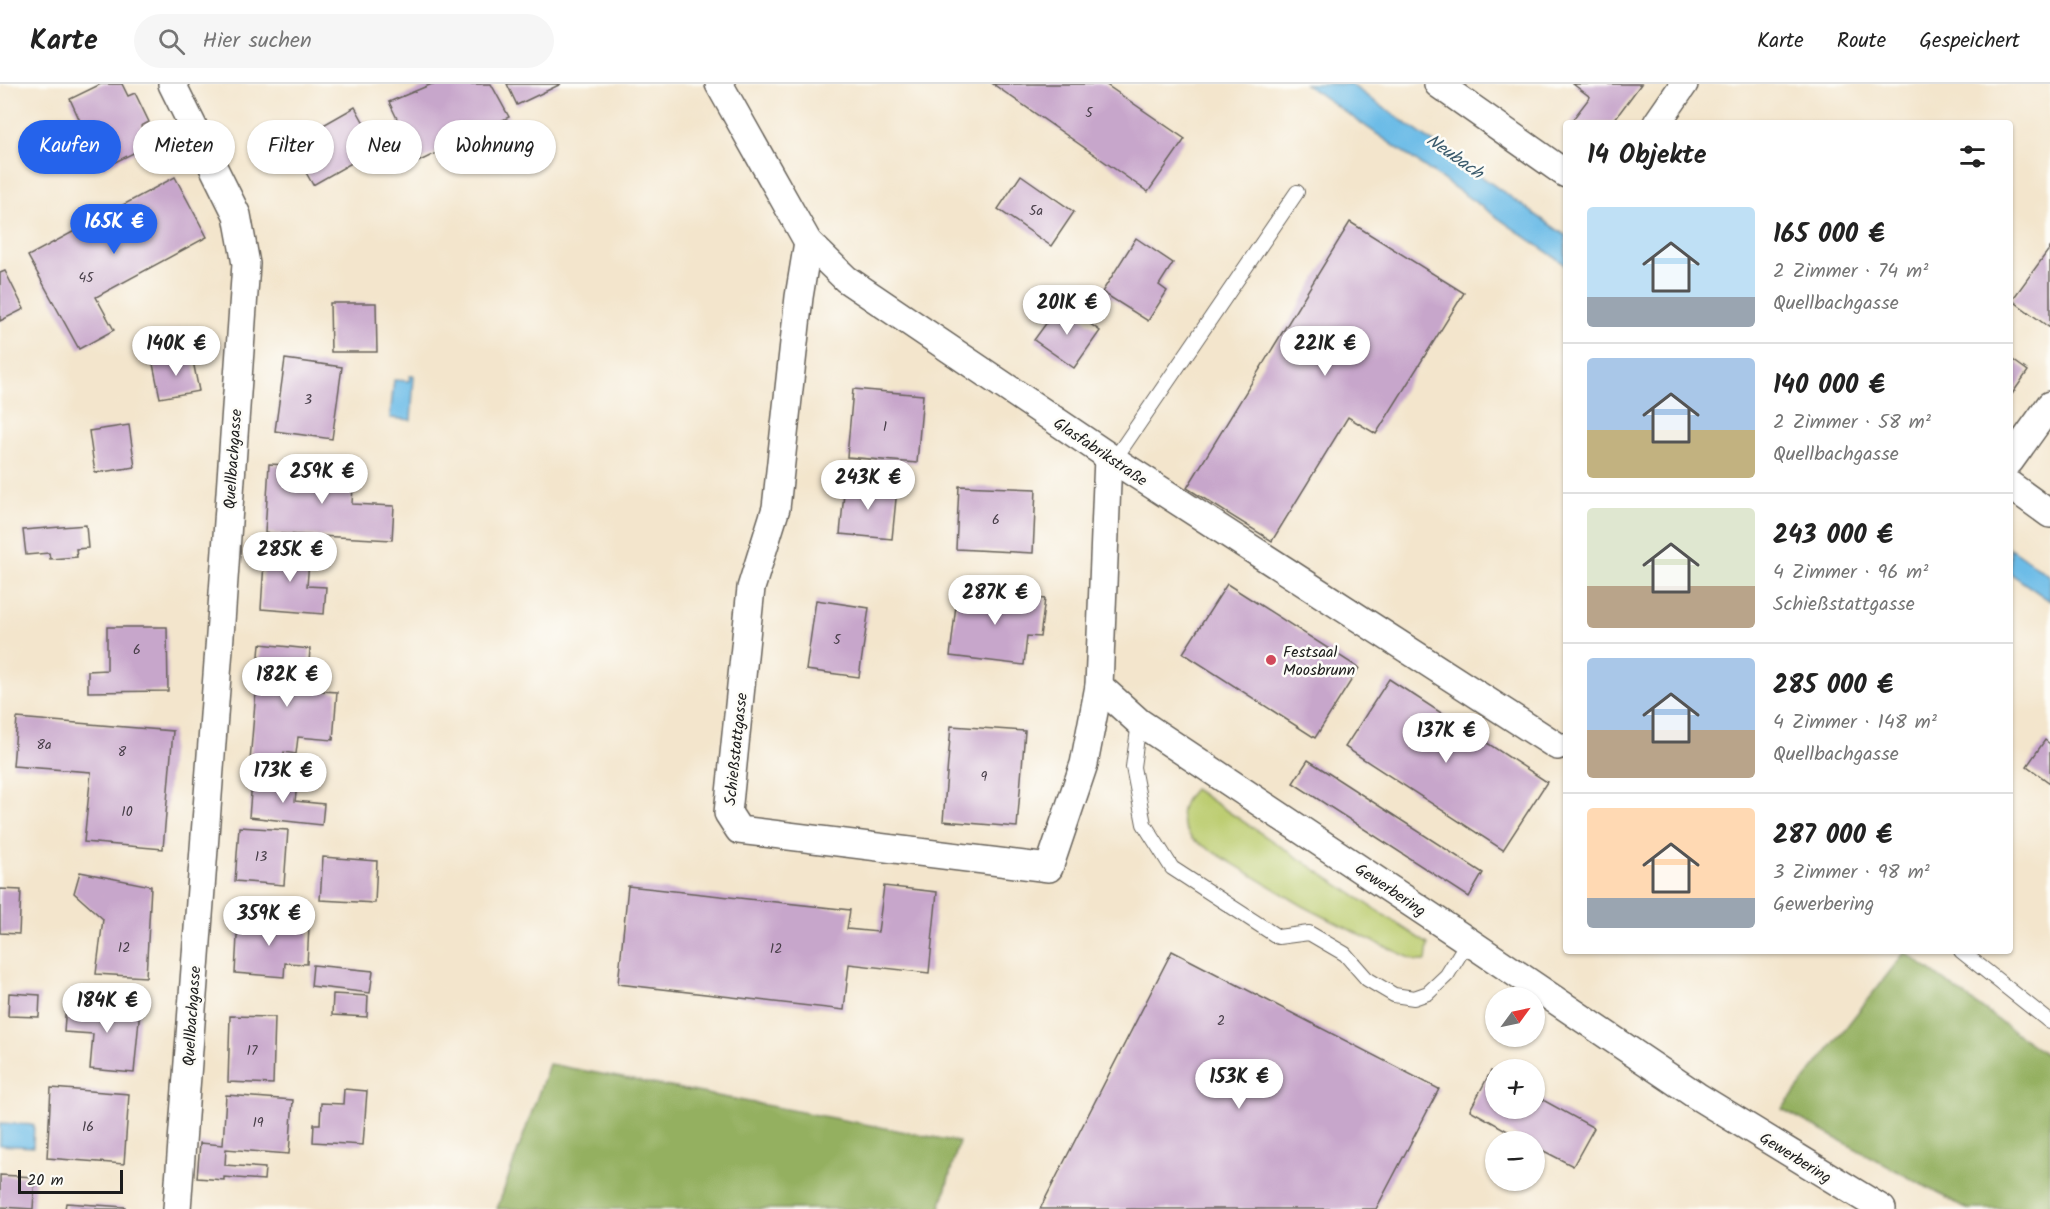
<!DOCTYPE html>
<html lang="de">
<head>
<meta charset="utf-8">
<style>
  :root { --surface:#fff; --page:#f6f6f6; --text:#222; --muted:#767676; --line:#e0e0e0; --accent:#2563eb }
  body { margin:0; font-family:Kalam,sans-serif; background:var(--page); color:var(--text); height:100vh; display:flex; flex-direction:column; font-size:22px; white-space:nowrap }
  * { box-sizing:border-box; margin:0 }
  p { font-size:20px; color:var(--muted) }
  .icon { flex:none; width:33px; height:33px; fill:none; stroke:currentColor; stroke-width:2; stroke-linecap:round; stroke-linejoin:round }
  .map { position:relative; flex:1; overflow:hidden }
  .sheet { position:absolute; left:1563px; top:36px; width:450px; height:834px; display:flex; flex-direction:column; background:var(--surface); border-radius:6px; box-shadow:0 2px 4px #0004 }
  .sheet>* { flex:none }
  .banner { position:absolute; left:18px; top:36px; width:570px; height:54px; display:flex; gap:12px }
  .needle { width:39px; rotate:57deg }
  .tools { position:absolute; left:1485px; top:903px; display:grid; gap:12px }
  .tools a { display:grid; place-items:center; width:60px; height:60px; border-radius:50%; background:var(--surface); box-shadow:0 2px 4px #0004; font-size:30px }
  .scale { position:absolute; left:18px; bottom:15px; width:105px; box-sizing:border-box; padding-left:6px; border:3px solid #1c1c1c; border-top:0; font-size:16px; line-height:21px; white-space:nowrap; color:#1c1c1c; -webkit-text-stroke:4px #fdfcf7; paint-order:stroke }
  .price { position:absolute; translate:-50% -51px; padding:0 14px; border-radius:21px; background:#fff; color:#222; font-size:20px; line-height:39px; filter:drop-shadow(0 2px 3px #0008) }
  .price::after { content:''; position:absolute; left:50%; top:36px; width:18px; height:14px; margin-left:-9px; background:inherit; clip-path:polygon(0 0,100% 0,50% 100%) }
  .price.selected { background:var(--accent); color:#fff }
  ul { padding:0; list-style:none }
  li { display:flex; align-items:center; gap:18px; height:150px; padding:0 24px }
  li+li { border-top:2px solid var(--line) }
  li span { display:grid; place-items:center; flex:none; width:168px; height:120px; border-radius:6px; color:#555 }
  li>.icon { margin-inline-start:auto }
  span .icon { width:72px; height:72px; fill:#fffc; stroke-width:1 }
  li b { font-size:26px }
  h2 { display:flex; justify-content:space-between; align-items:center; height:72px; padding:0 24px; font-size:26px }
  .tag { padding:0 21px; border-radius:27px; background:var(--surface); box-shadow:0 2px 4px #0004; font-size:21px; line-height:54px }
  .tag.selected { background:var(--accent); color:#fff }
  header { display:flex; align-items:center; gap:36px; box-sizing:border-box; height:84px; padding:0 30px; background:var(--surface); border-bottom:2px solid var(--line) }
  header strong { font-size:28px }
  nav { display:flex; gap:33px; margin-inline-start:auto; font-size:21px }
  .search { width:420px; height:54px; background:var(--page); display:flex; align-items:center; gap:15px; box-sizing:border-box; padding:0 21px; border-radius:33px; color:var(--muted); font-size:22px }
  .map>svg:first-child { display:block }
</style>
</head>
<body>
<header>
<strong>Karte</strong>
<div class="search"><svg class="icon" aria-label="search" viewBox="0 0 24 24"><circle cx="10" cy="10" r="6"/><path d="M15 15l6 6"/></svg>Hier suchen</div>
<nav><a>Karte</a><a>Route</a><a>Gespeichert</a></nav>
</header>
<div class="map">
<svg width="2050" height="1125" viewBox="0 0 2050 1125">
  <rect width="100%" height="100%" fill="#fdfcf7"/>
  <filter id="ink" filterUnits="userSpaceOnUse"><feTurbulence type="fractalNoise" baseFrequency=".0167" numOctaves="2"/><feDisplacementMap in="SourceGraphic" scale="12" xChannelSelector="R" yChannelSelector="G"/><feConvolveMatrix kernelMatrix="1 2 1 2 8 2 1 2 1" color-interpolation-filters="sRGB"/></filter>
  <filter id="wash" filterUnits="userSpaceOnUse"><feTurbulence type="fractalNoise" baseFrequency=".008" numOctaves="4" result="noise"/><feDisplacementMap in="SourceGraphic" scale="24" xChannelSelector="R" yChannelSelector="G"/><feGaussianBlur stdDeviation="1.35" result="paint"/><feColorMatrix in="noise" values="0 0 0 0 0 0 0 0 0 0 0 0 0 0 0 0 0 1.4 0 .05"/><feComposite in="paint" operator="in"/></filter>
  <g filter="url(#wash)">
    <rect width="100%" height="100%" fill="#f3e5cc"/>
    <path fill="#bbcc6e" stroke="#6c7445" stroke-width="1.5" d="M1194,705L1428,860L1426,877H1417L1366,854L1303,822L1192,755C1178,736 1177,723 1194,705Z"/>
    <g fill="#94b061" stroke="#58663e" stroke-width="1.5">
      <path d="M1905,868L2050,974V1125H1967L1782,1025Z"/>
      <path d="M549,980L959,1058L940,1125H497Z"/>
    </g>
    <g fill="#6cbce7" stroke="#446c82" stroke-width="1.5">
      <path d="M1305,0H1350L1566,152V181Z"/>
      <path d="M410,292H414L411,336L390,334L394,296L409,297Z"/>
      <path d="M2010,464L2050,492V517L2010,489Z"/>
      <path d="M0,1039L34,1041L33,1063L0,1061Z"/>
    </g>
    <g id="blocks">
      <g fill="#c7a6cb">
        <path d="M101,0H122L128,12L135,9L149,38L141,42L150,61L103,84L94,66L88,69L74,40L80,37L70,15Z"/>
        <path d="M432,0H491L509,33L418,78L389,18Z"/>
        <path d="M507,0H561L517,21Z"/>
        <path d="M993,0H1105L1185,55L1148,108Z"/>
        <path d="M1573,0H1641L1612,39H1570L1590,13Z"/>
        <path d="M355,23L378,64L313,101L290,60Z"/>
        <path d="M1021,91L1074,128L1051,162L998,125Z"/>
        <path d="M175,93L207,153L96,213L114,246L79,265L28,172Z"/>
        <path d="M1350,138L1464,209L1376,350L1348,333L1272,457L1187,404Z"/>
        <path d="M1136,154L1173,179L1159,201L1167,207L1148,237L1102,208Z"/>
        <path d="M2050,164V244L2012,216Z"/>
        <path d="M5,187L24,225L0,237V189Z"/>
        <path d="M330,219H376L377,268H331Z"/>
        <path d="M1061,219L1100,247L1074,284L1034,256Z"/>
        <path d="M192,272L199,307L160,314L153,280Z"/>
        <path d="M2010,274L2028,287L2010,313Z"/>
        <path d="M285,275L342,283L332,355L275,347Z"/>
        <path d="M853,305L923,311L917,379L847,373Z"/>
        <path d="M129,341L135,383L95,389L89,347Z"/>
        <path d="M269,380L354,385L352,420L394,422L392,456L265,449Z"/>
        <path d="M845,399L897,405L892,455L840,450Z"/>
        <path d="M959,402L1036,405L1033,469L956,465Z"/>
        <path d="M86,441L88,464L76,465L77,473L50,475L49,469L26,471L23,446Z"/>
        <path d="M265,463L310,466L307,502L326,503L324,530L261,525Z"/>
        <path d="M1227,500L1359,584L1315,654L1183,569Z"/>
        <path d="M958,504L1045,515L1040,553L1027,552L1024,581L950,572Z"/>
        <path d="M816,516L869,524L859,593L806,586Z"/>
        <path d="M107,543H167L168,607L88,608V587L107,586Z"/>
        <path d="M260,560L310,565L307,606L337,608L333,656L298,653L296,670L284,668L282,692L249,689Z"/>
        <path d="M1389,595L1547,698L1503,766L1345,663Z"/>
        <path d="M17,634L173,647L163,765L84,758L91,688L13,682Z"/>
        <path d="M951,642L1025,647L1017,743L943,737Z"/>
        <path d="M2045,656L2050,660V699L2027,682Z"/>
        <path d="M1308,676L1483,789L1469,813L1293,699Z"/>
        <path d="M252,697L297,701L295,717L324,720L322,741L249,733Z"/>
        <path d="M239,743L288,746L284,801L235,797Z"/>
        <path d="M323,773L377,777L375,819L320,816Z"/>
        <path d="M80,788L151,802L146,893L96,890L103,835L74,809Z"/>
        <path d="M628,802L850,826L847,845L878,848L884,802L937,808L929,889L849,880L844,926L618,900Z"/>
        <path d="M0,805L21,806L19,850L0,849Z"/>
        <path d="M238,834L288,837V842L309,843L307,880L285,879L284,893L235,889Z"/>
        <path d="M1172,867L1439,1005L1376,1125H1040Z"/>
        <path d="M313,881L373,887L370,909L311,902Z"/>
        <path d="M9,909L40,911L39,933L8,932Z"/>
        <path d="M333,910L368,912L367,933L332,931Z"/>
        <path d="M66,919L140,925L134,989L90,985L93,950L64,948Z"/>
        <path d="M230,932L275,933L273,1000L228,998Z"/>
        <path d="M1491,987L1496,990V1024H1534V1011L1594,1044L1573,1082L1534,1062V1058H1527L1470,1026Z"/>
        <path d="M51,1004L129,1010L124,1080L47,1074Z"/>
        <path d="M344,1005L367,1007L363,1061L313,1058L314,1040H320L321,1019L343,1020Z"/>
        <path d="M226,1011L293,1016L289,1070L226,1065L225,1081L265,1084L264,1096L224,1093V1096L197,1094L200,1059L223,1061Z"/>
        <path d="M0,1091L35,1093L33,1125L0,1123Z"/>
        <path d="M66,1119L125,1123V1125H65Z"/>
      </g>
    </g>
  </g>
  <g filter="url(#ink)">
    <use href="#blocks" fill-opacity="0" stroke="#67625a" stroke-width="1.5"/>
    <g fill="none" stroke-linecap="round" stroke-linejoin="round">
      <g stroke="#67625a" stroke-width="16">
        <g id="service">
          <path d="M1114,376L1297,108"/>
          <path d="M1139,638L1133,683L1144,740L1172,784L1278,853L1309,849L1345,870L1367,895L1394,911L1414,914L1428,909L1447,891L1468,857"/>
          <path d="M1961,867L2050,938"/>
        </g>
      </g>
      <g stroke="#67625a" stroke-width="30">
        <g id="minor">
          <path d="M172,0L237,131L246,180L221,538L177,1125"/>
          <path d="M719,0L808,158L846,195L1114,376L1557,662"/>
          <path d="M1438,0L1566,90"/>
          <path d="M1657,39L1684,0"/>
          <path d="M808,158L799,213L776,424L751,504L728,729L739,746L1049,784L1084,680L1099,602L1108,373"/>
          <path d="M2010,377L2050,321"/>
          <path d="M2010,401L2050,430"/>
          <path d="M1099,602L1139,638L1468,857L1697,1012L1882,1125"/>
        </g>
      </g>
      <use href="#service" stroke="#fff" stroke-width="14"/>
      <use href="#minor" stroke="#fff" stroke-width="27"/>
    </g>
  </g>
  <circle fill="#d1495b" stroke="#fdfcf7" stroke-width="2" cx="1271" cy="576" r="6"/>
  <g text-anchor="middle" stroke-width="5" stroke-linejoin="round" paint-order="stroke">
    <g font-size="14" fill="#473e48">
      <text x="1089" y="33">5</text>
      <text x="1036" y="131">5a</text>
      <text x="86" y="198">45</text>
      <text x="308" y="320">3</text>
      <text x="885" y="347">1</text>
      <text x="996" y="440">6</text>
      <text x="837" y="560">5</text>
      <text x="137" y="570">6</text>
      <text x="44" y="665">8a</text>
      <text x="122" y="672">8</text>
      <text x="984" y="697">9</text>
      <text x="127" y="732">10</text>
      <text x="261" y="777">13</text>
      <text x="124" y="868">12</text>
      <text x="776" y="869">12</text>
      <text x="1221" y="941">2</text>
      <text x="252" y="971">17</text>
      <text x="258" y="1043">19</text>
      <text x="88" y="1047">16</text>
    </g>
    <g font-size="16" fill="#1c1c1c" stroke="#fdfcf7">
      <text transform="translate(1101 367) rotate(34)" y="6">Glasfabrikstraße</text>
      <text transform="translate(232 375) rotate(-86)" y="6">Quellbachgasse</text>
      <text transform="translate(735 665) rotate(-84)" y="6">Schießstattgasse</text>
      <text transform="translate(1391 805) rotate(34)" y="6">Gewerbering</text>
      <text transform="translate(191 932) rotate(-86)" y="6">Quellbachgasse</text>
      <text transform="translate(1796 1073) rotate(32)" y="6">Gewerbering</text>
    </g>
    <g font-size="16" fill="#1c1c1c" stroke="#fdfcf7" text-anchor="start">
      <text x="1283" y="573">Festsaal<tspan x="1283" dy="18">Moosbrunn</tspan></text>
    </g>
    <g font-size="18" font-style="italic" fill="#3c5c6d" stroke="#fdfcf7">
      <text transform="translate(1455 72) rotate(35)" y="6">Neubach</text>
    </g>
  </g>
</svg>
<div class="tools">
<a><svg class="needle" viewBox="-14 -14 28 28"><path d="M0-13l5 13h-10z" fill="#e53935"/><path d="M0 13l5-13h-10z" fill="#767676"/></svg></a>
<a>+</a>
<a>−</a>
</div>
<div class="scale">20 m</div>
<b class="price selected" style="left:114px;top:171px">165K €</b>
<b class="price" style="left:1067px;top:252px">201K €</b>
<b class="price" style="left:176px;top:293px">140K €</b>
<b class="price" style="left:1325px;top:293px">221K €</b>
<b class="price" style="left:322px;top:421px">259K €</b>
<b class="price" style="left:868px;top:427px">243K €</b>
<b class="price" style="left:290px;top:499px">285K €</b>
<b class="price" style="left:995px;top:542px">287K €</b>
<b class="price" style="left:287px;top:624px">182K €</b>
<b class="price" style="left:1446px;top:680px">137K €</b>
<b class="price" style="left:283px;top:720px">173K €</b>
<b class="price" style="left:269px;top:863px">359K €</b>
<b class="price" style="left:107px;top:950px">184K €</b>
<b class="price" style="left:1239px;top:1026px">153K €</b>
<div class="banner">
<a class="tag selected">Kaufen</a>
<a class="tag">Mieten</a>
<a class="tag">Filter</a>
<a class="tag">Neu</a>
<a class="tag">Wohnung</a>
</div>
<section class="sheet">
<h2>14 Objekte<svg class="icon" aria-label="filters" viewBox="0 0 24 24"><path d="M4 7h16M4 17h16"/><circle cx="9" cy="7" r="2"/><circle cx="15" cy="17" r="2"/></svg></h2>
<ul>
<li><span style="background:linear-gradient(#bfe0f5 75%,#9aa5b1 0)"><svg class="icon" aria-label="home" viewBox="0 0 24 24"><path d="M3 11l9-7 9 7M6 9v11h12V9"/></svg></span><div><b>165 000 €</b><p>2 Zimmer · 74 m²</p><p>Quellbachgasse</p></div></li>
<li><span style="background:linear-gradient(#a9c7e8 60%,#c2b280 0)"><svg class="icon" aria-label="home" viewBox="0 0 24 24"><path d="M3 11l9-7 9 7M6 9v11h12V9"/></svg></span><div><b>140 000 €</b><p>2 Zimmer · 58 m²</p><p>Quellbachgasse</p></div></li>
<li><span style="background:linear-gradient(#dfe7d0 65%,#b9a48a 0)"><svg class="icon" aria-label="home" viewBox="0 0 24 24"><path d="M3 11l9-7 9 7M6 9v11h12V9"/></svg></span><div><b>243 000 €</b><p>4 Zimmer · 96 m²</p><p>Schießstattgasse</p></div></li>
<li><span style="background:linear-gradient(#a9c7e8 60%,#b9a48a 0)"><svg class="icon" aria-label="home" viewBox="0 0 24 24"><path d="M3 11l9-7 9 7M6 9v11h12V9"/></svg></span><div><b>285 000 €</b><p>4 Zimmer · 148 m²</p><p>Quellbachgasse</p></div></li>
<li><span style="background:linear-gradient(#ffd9b3 75%,#9aa5b1 0)"><svg class="icon" aria-label="home" viewBox="0 0 24 24"><path d="M3 11l9-7 9 7M6 9v11h12V9"/></svg></span><div><b>287 000 €</b><p>3 Zimmer · 98 m²</p><p>Gewerbering</p></div></li>
</ul>
</section>
</div>
</body>
</html>
